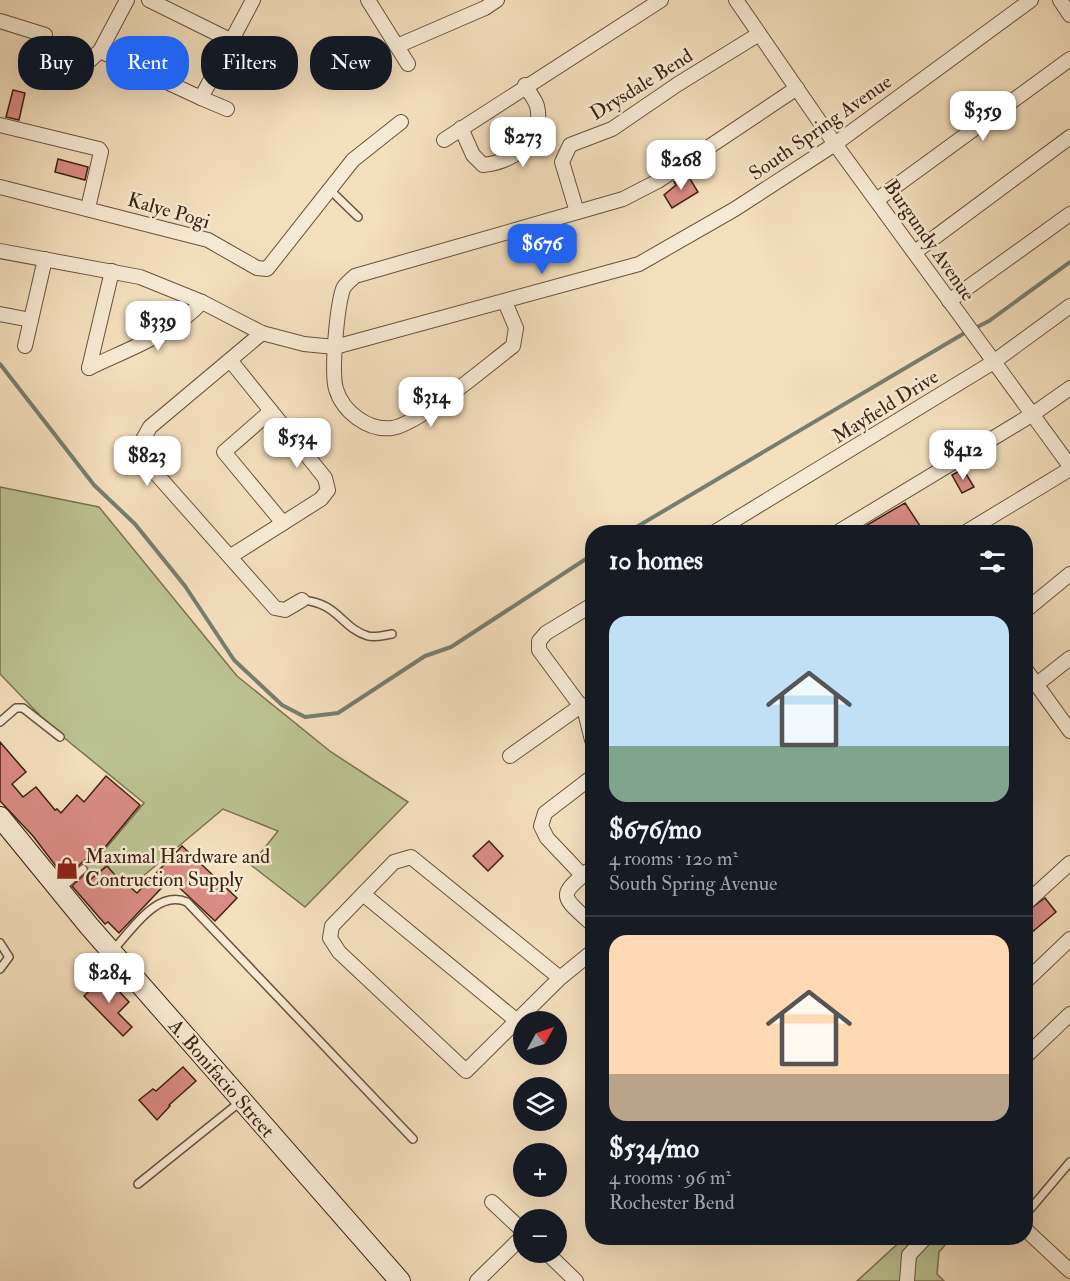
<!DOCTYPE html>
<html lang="en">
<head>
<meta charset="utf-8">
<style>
  :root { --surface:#171b24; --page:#20242c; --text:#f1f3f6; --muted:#9ea1a6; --line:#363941; --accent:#2563eb }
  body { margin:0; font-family:"IM FELL Double Pica",serif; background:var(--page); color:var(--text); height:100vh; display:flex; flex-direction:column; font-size:22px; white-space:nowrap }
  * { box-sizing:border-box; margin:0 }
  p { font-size:20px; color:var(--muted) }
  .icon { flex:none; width:33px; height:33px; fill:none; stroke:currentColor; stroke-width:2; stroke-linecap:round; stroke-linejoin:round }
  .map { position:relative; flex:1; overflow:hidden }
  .panel { position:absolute; left:585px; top:525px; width:448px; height:720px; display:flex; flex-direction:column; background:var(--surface); border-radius:24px; box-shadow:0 6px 24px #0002 }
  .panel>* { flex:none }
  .top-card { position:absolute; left:18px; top:36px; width:477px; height:54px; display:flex; gap:12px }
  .needle { width:39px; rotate:50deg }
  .tools { position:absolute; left:513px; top:1011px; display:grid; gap:12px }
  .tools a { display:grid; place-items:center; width:54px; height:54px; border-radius:50%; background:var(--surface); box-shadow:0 6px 24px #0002; font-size:30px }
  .price { position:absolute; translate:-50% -51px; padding:0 14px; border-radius:12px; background:#fff; color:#222; font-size:20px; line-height:39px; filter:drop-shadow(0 2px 3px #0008) }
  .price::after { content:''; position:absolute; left:50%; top:36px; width:18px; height:14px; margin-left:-9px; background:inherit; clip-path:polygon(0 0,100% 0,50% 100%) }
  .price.on { background:var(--accent); color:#fff }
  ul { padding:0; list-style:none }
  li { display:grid; align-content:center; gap:12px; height:318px; padding:0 24px }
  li+li { border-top:2px solid var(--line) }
  li span { display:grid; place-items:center; height:186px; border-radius:18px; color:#555 }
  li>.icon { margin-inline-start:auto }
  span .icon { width:108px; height:108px; fill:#fffc; stroke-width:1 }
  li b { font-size:26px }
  h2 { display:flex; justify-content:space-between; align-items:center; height:72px; padding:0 24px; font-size:26px }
  .tag { padding:0 21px; border-radius:24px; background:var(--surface); box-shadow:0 6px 24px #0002; font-size:21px; line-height:54px }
  .tag.on { background:var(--accent); color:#fff }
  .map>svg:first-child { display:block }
</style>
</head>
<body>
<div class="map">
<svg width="1070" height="1281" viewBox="0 0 1070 1281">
  <rect width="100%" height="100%" fill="#f5e0be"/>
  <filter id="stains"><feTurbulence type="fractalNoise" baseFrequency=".00333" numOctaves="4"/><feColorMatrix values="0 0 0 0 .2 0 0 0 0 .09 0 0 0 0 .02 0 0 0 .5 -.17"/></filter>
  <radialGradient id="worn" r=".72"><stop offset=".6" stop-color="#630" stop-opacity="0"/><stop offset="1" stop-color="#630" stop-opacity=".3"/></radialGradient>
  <g fill="#bbc291" stroke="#7c7251" stroke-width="1.5">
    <path d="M0,487L99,507L237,676L331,752L408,802L305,907L251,865L278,831L223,809L124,892L107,865L90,880L64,849L81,832L101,854L144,803L52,728L0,674Z"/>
    <path d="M904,1238H951L939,1252L937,1274L944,1281H857Z"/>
  </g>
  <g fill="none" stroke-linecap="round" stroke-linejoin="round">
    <g stroke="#767f6f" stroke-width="4">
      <path d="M975,328L989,321L1070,262"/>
      <path d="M0,364L94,485L135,524L185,586L234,660L282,705L305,717L338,713L425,656L451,647L592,555"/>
      <path d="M628,532L968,331"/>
    </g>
  </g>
  <g fill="#da8c84" stroke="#3c2211" stroke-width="1.5">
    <path d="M13,90L25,93L19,120L6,117Z"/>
    <path d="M58,159L88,167L85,180L55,172Z"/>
    <path d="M687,174L698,192L672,208L664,195L676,185L674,182Z"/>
    <path d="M963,469L974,487L962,493L952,475Z"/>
    <path d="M905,503L924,532H905L900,526L891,532H855Z"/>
    <path d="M0,742L26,772L12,784L23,797L36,787L55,810L57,809L61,813L77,795L84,802L106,776L140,805L101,852L98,848L65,878L33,836L0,801Z"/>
    <path d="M489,841L503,856L488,871L473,856Z"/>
    <path d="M182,846L237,898L215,921L170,879L119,933L108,922L105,924L72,886L85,874L90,880L107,866L122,883L123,881L137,893Z"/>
    <path d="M1045,898L1056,912L1031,933L1026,927V912Z"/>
    <path d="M105,976L129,1002L118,1013L132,1027L123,1036L84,996Z"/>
    <path d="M183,1067L196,1081L169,1105L170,1106L157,1120L139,1100L153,1089L156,1091Z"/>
  </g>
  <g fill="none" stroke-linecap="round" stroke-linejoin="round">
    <g stroke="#6a523c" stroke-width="10">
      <g id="lane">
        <path d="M328,188L358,217"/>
        <path d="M302,600C339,603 341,628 368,636C375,638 385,635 392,634"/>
        <path d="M0,722L16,708H23L60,737"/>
        <path d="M61,889L83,869"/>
        <path d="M0,943L9,957L0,969"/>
        <path d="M113,950C132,930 157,889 187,902L413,1139"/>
        <path d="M138,1184L240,1102"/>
        <path d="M1026,1214L1070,1162"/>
      </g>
    </g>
    <g stroke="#6a523c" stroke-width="16">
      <g id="street">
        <path d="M149,0L230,40"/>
        <path d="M368,0L408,64"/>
        <path d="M736,0L835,144L1070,466"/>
        <path d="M1060,0L1070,15"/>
        <path d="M0,21L45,35"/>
        <path d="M397,46L485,8L497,0"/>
        <path d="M100,51L201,98L253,0"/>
        <path d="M89,61L100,51L127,0"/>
        <path d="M201,98L227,109"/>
        <path d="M0,125L99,149L101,152L88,208"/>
        <path d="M461,128L473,155L483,165C512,162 545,141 537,106C535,99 528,91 525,85"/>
        <path d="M444,140L661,0"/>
        <path d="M0,187L208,240L257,268L267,269L353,160L401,122"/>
        <path d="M878,199L1070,59"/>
        <path d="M577,212L562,162L570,145L612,129L678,84L759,34"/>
        <path d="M0,251L140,277L202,302L262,333L304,344L335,347L639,264L735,209L835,144L1031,0"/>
        <path d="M915,252L1070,137"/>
        <path d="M949,301L1070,214"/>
        <path d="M505,302L516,328L513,346C489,364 418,425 392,428C368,431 343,412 336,389C331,372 337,307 343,289C345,284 351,280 355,276L623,199L658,181L797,88"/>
        <path d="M0,314L31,320"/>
        <path d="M262,333L150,427L141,443L144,460L275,608L285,610L302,600"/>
        <path d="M25,346L45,259"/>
        <path d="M230,360L325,478L328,490L321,499L231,556"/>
        <path d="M89,368C128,349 173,334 202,302"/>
        <path d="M89,368L112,271"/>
        <path d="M271,411L224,452L283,523"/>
        <path d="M715,532L992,363L1070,306"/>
        <path d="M838,532L1033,414L1070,388"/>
        <path d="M966,532L1070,469"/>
        <path d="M592,605L546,633L539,641V650L585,712L592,708"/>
        <path d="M1026,610L1070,574"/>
        <path d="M1026,670L1070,731"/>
        <path d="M1037,684L1070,658"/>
        <path d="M585,712L592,740"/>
        <path d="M510,756L582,705"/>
        <path d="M592,868C557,896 560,895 592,924"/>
        <path d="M583,876L547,838L541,826L545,813L592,777"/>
        <path d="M363,894L517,1021"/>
        <path d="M1026,903L1070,863"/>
        <path d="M560,978L411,857L394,862L332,926L330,938L339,952L466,1071L560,978L592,952"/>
        <path d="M1026,981L1070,939"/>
        <path d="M1026,1056L1070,1014"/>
        <path d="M492,1202L524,1232"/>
        <path d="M1026,1230L1070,1271"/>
        <path d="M546,1252L576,1281"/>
        <path d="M477,1281L524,1235"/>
        <path d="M907,1281L909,1255L925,1238"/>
      </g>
    </g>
    <g stroke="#3c2211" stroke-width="22">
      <path id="secondary" d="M0,817L89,926L400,1281"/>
    </g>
    <use href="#lane" stroke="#f8ebd5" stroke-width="7"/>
    <use href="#street" stroke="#f8ebd5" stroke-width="14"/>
    <use href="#secondary" stroke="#f8ebd5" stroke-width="20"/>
  </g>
  <defs>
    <g id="shop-bare" transform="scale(1.8)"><path d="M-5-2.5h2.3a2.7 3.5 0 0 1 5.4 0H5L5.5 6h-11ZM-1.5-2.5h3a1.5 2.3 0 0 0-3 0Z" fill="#8f2418" stroke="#f8ebd5" stroke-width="2.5" paint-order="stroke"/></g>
  </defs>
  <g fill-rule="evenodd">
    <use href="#shop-bare" x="67" y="868"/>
  </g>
  <g text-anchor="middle" stroke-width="5" stroke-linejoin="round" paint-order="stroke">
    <g font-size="20" fill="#3c2211" stroke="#f8ebd5">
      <text transform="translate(641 84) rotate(-32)" y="7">Drysdale Bend</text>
      <text transform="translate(820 127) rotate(-35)" y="7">South Spring Avenue</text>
      <text transform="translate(169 210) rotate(16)" y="7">Kalye Pogi</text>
      <text transform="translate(930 240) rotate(55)" y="7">Burgundy Avenue</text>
      <text transform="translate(885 406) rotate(-32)" y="7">Mayfield Drive</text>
      <text transform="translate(222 1078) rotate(49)" y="7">A. Bonifacio Street</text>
    </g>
    <g font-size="20" fill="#3c2211" stroke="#f8ebd5" text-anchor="start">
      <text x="85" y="863">Maximal Hardware and<tspan x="85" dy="23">Contruction Supply</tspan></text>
    </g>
  </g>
  <rect width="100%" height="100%" filter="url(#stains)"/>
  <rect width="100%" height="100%" fill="url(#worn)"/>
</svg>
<div class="tools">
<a><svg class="needle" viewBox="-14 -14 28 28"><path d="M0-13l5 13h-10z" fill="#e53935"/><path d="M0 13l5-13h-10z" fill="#9ea1a6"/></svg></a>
<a><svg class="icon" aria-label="layers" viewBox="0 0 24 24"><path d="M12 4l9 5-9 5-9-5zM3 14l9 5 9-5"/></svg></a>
<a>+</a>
<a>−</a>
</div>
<b class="price" style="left:983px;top:142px">$359</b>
<b class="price" style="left:523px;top:168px">$273</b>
<b class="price" style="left:681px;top:191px">$268</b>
<b class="price on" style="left:542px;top:275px">$676</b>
<b class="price" style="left:158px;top:352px">$339</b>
<b class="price" style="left:431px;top:428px">$314</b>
<b class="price" style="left:297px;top:469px">$534</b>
<b class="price" style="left:963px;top:481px">$412</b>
<b class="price" style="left:147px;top:487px">$823</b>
<b class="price" style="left:109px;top:1004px">$284</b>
<div class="top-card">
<a class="tag">Buy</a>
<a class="tag on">Rent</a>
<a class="tag">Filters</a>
<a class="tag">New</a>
</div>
<section class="panel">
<h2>10 homes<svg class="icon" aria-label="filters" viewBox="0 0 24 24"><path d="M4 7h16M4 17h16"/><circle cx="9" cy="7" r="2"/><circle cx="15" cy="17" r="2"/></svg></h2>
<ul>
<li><span style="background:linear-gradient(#bfe0f5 70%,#7fa58c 0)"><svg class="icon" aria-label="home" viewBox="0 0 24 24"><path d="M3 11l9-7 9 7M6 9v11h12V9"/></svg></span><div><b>$676/mo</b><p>4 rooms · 120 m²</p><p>South Spring Avenue</p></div></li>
<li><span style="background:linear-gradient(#ffd9b3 75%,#b9a48a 0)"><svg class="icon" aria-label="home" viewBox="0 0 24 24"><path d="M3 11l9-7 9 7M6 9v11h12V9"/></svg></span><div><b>$534/mo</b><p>4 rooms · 96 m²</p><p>Rochester Bend</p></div></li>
</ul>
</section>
</div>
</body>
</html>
